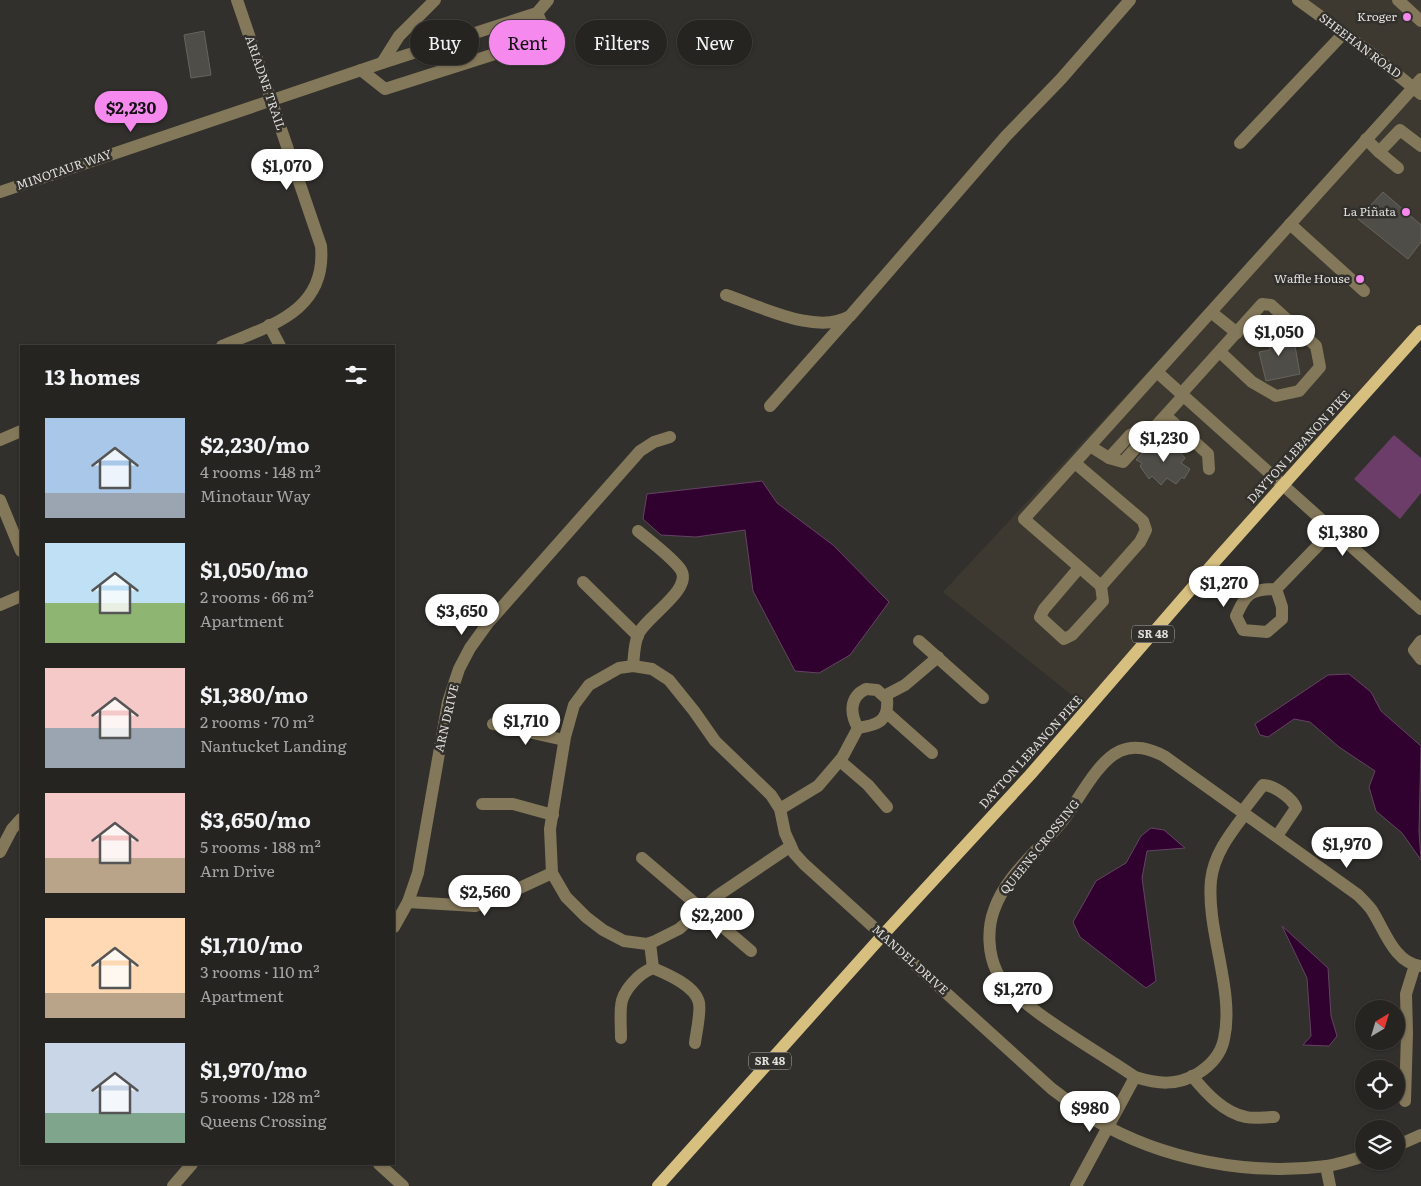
<!DOCTYPE html>
<html lang="en">
<head>
<meta charset="utf-8">
<style>
  :root { --surface:#262421; --page:#2e2c2a; --text:#f1f3f6; --muted:#a4a4a5; --line:#42413f; --accent:#f589ee }
  body { margin:0; font-family:Literata,serif; background:var(--page); color:var(--text); height:100vh; display:flex; flex-direction:column; font-size:19px; white-space:nowrap }
  * { box-sizing:border-box; margin:0 }
  p { font-size:16px; color:var(--muted) }
  .icon { flex:none; width:28px; height:28px; fill:none; stroke:currentColor; stroke-width:2; stroke-linecap:round; stroke-linejoin:round }
  .map { position:relative; flex:1; overflow:hidden }
  .sheet { position:absolute; left:20px; top:345px; width:375px; height:820px; display:flex; flex-direction:column; background:var(--surface); border-radius:0px; box-shadow:0 1px 4px #0004,0 0 0 1px var(--line) }
  .sheet>* { flex:none }
  .top-card { position:absolute; left:410px; top:20px; width:475px; height:45px; display:flex; gap:10px }
  .needle { width:32px; rotate:38deg }
  .tools { position:absolute; left:1355px; top:1000px; display:grid; gap:10px }
  .tools a { display:grid; place-items:center; width:50px; height:50px; border-radius:50%; background:var(--surface); box-shadow:0 1px 4px #0004,0 0 0 1px var(--line); font-size:25px }
  .price { position:absolute; translate:-50% -42px; padding:0 11px; border-radius:18px; background:#fff; color:#222; font-size:16px; line-height:32px; filter:drop-shadow(0 1px 2px #0008) }
  .price::after { content:''; position:absolute; left:50%; top:30px; width:15px; height:11px; margin-left:-8px; background:inherit; clip-path:polygon(0 0,100% 0,50% 100%) }
  .price.selected { background:var(--accent); color:#111 }
  ul { padding:0; list-style:none }
  li { display:flex; align-items:center; gap:15px; height:125px; padding:0 25px }
  li span { display:grid; place-items:center; flex:none; width:140px; height:100px; border-radius:0px; color:#555 }
  li>.icon { margin-inline-start:auto }
  span .icon { width:60px; height:60px; fill:#fffc; stroke-width:1 }
  li b { font-size:21px }
  h2 { display:flex; justify-content:space-between; align-items:center; height:60px; padding:0 25px; font-size:21px }
  .chip { padding:0 18px; border-radius:22px; background:var(--surface); box-shadow:0 1px 4px #0004,0 0 0 1px var(--line); font-size:18px; line-height:45px }
  .chip.selected { background:var(--accent); color:#111 }
  .map>svg:first-child { display:block }
</style>
</head>
<body>
<div class="map">
<svg width="1421" height="1186" viewBox="0 0 1421 1186">
  <rect width="100%" height="100%" fill="#32302c"/>
  <path fill="#3d3930" d="M1294,0H1421V332L1088,708L943,592L1413,87Z"/>
  <path fill="#6b3d68" d="M1394,435L1421,458V493L1400,519L1354,479Z"/>
  <g fill="#30002f" stroke="#644363">
    <path d="M762,481L777,503L833,545L889,602L850,655L819,673L795,671L753,591L745,530L696,537L661,535L643,519L647,494Z"/>
    <path d="M1349,674L1371,692L1381,711L1421,746L1419,831L1421,860L1402,833L1376,811L1369,787L1375,771L1339,747L1310,722L1294,719L1268,737L1260,735L1255,724L1328,675Z"/>
    <path d="M1151,828L1164,830L1185,848L1147,851L1142,878L1156,981L1146,988L1080,937L1073,922L1096,881L1126,863L1141,836Z"/>
    <path d="M1282,926L1328,968L1331,1016L1337,1036L1329,1046L1303,1045L1311,1036L1307,978Z"/>
  </g>
  <g fill="#4f4d48" stroke="#66645e">
    <path d="M204,31L211,75L191,78L184,35Z"/>
    <path d="M1383,192L1421,225V242L1408,259L1358,219Z"/>
    <path d="M1280,325L1284,347L1295,346L1300,374L1266,381L1259,352L1270,350L1265,328Z"/>
    <path d="M1163,439L1168,444L1170,442L1175,446L1185,458L1181,463L1190,469L1184,479L1182,477L1176,484L1167,478L1161,485L1152,476L1149,479L1140,466L1142,463L1136,460L1144,451L1147,452Z"/>
  </g>
  <g fill="none" stroke-linecap="round" stroke-linejoin="round">
    <g stroke="#84785a" stroke-width="12">
      <path d="M1298,0L1367,50L1421,94"/>
      <path d="M1398,0L1421,21"/>
      <path d="M382,63L399,36L435,0"/>
      <path d="M361,70L385,89L548,37L537,13"/>
      <path d="M1366,139L1379,152L1400,130L1421,146"/>
      <path d="M1240,143L1344,33"/>
      <path d="M1379,152L1398,168"/>
      <path d="M0,192L382,63L537,13L548,0"/>
      <path d="M1290,224L1364,291"/>
      <path d="M726,295C760,306 817,336 850,316L1006,136L1061,79L1130,0"/>
      <path d="M1211,312L1237,333"/>
      <path d="M269,325L280,346"/>
      <path d="M222,346C271,325 327,311 321,246L237,0"/>
      <path d="M1157,372L1421,609"/>
      <path d="M1181,394L1262,304L1271,305L1316,346L1320,367L1299,391L1276,396L1252,382L1220,352"/>
      <path d="M770,406L847,319"/>
      <path d="M1166,416L1208,454L1209,469"/>
      <path d="M0,440L21,431"/>
      <path d="M1090,446L1109,458L1130,435L1140,430L1154,428L1183,396"/>
      <path d="M1109,458L1123,462L1154,428"/>
      <path d="M1075,463L1143,521L1146,530L1140,542L1101,586L1024,519L1421,79"/>
      <path d="M0,500L21,551"/>
      <path d="M1079,568L1044,609L1040,617L1064,639L1072,635L1103,601L1101,586"/>
      <path d="M583,582L638,636"/>
      <path d="M1276,589L1282,607V619L1267,632L1243,630L1236,616C1246,594 1250,589 1276,589L1333,530"/>
      <path d="M0,605L21,596"/>
      <path d="M919,641L983,698"/>
      <path d="M1421,641L1414,650L1421,659"/>
      <path d="M633,666C634,657 634,644 638,635C645,617 693,590 681,570C674,559 649,540 638,531"/>
      <path d="M884,696L905,685L938,657"/>
      <path d="M887,713L932,753"/>
      <path d="M493,724L564,740"/>
      <path d="M840,761L868,785L887,807"/>
      <path d="M482,804H513L553,815"/>
      <path d="M780,809L818,786L842,758L858,728C850,714 849,697 866,689L877,690L887,699C889,721 878,725 858,728"/>
      <path d="M1242,812L1263,785C1274,785 1292,798 1296,808L1277,836"/>
      <path d="M1245,814C1230,834 1214,854 1211,880C1206,930 1235,991 1224,1039C1221,1054 1210,1066 1197,1074C1176,1086 1158,1084 1135,1077C1103,1054 1013,1005 997,972C988,954 987,929 994,910C1006,875 1038,851 1061,823C1078,802 1096,762 1120,751C1135,744 1150,749 1164,756L1358,895C1362,899 1367,904 1371,909C1384,928 1394,964 1421,966"/>
      <path d="M791,846L717,896L679,929L655,941L647,944L624,941L603,930L586,917L566,897L552,873L550,829L565,737L574,705L589,685L619,668L633,666L652,669L669,680L694,711L715,741L771,795L780,809L785,833L791,846L794,853L804,864L1052,1089C1066,1099 1080,1111 1095,1120C1163,1160 1249,1176 1327,1166C1339,1164 1352,1160 1364,1156"/>
      <path d="M0,852L12,829L21,819"/>
      <path d="M642,858L751,951"/>
      <path d="M408,902L475,906L498,898L552,873"/>
      <path d="M394,927L408,902L418,873L448,702L459,669L470,648L488,623L640,451L654,442L670,437"/>
      <path d="M650,943L653,968C667,974 696,986 699,1003C701,1013 696,1033 695,1043"/>
      <path d="M621,1038C621,1028 620,1017 621,1006C622,991 639,973 653,968"/>
      <path d="M1192,1076C1206,1093 1224,1113 1246,1117C1254,1119 1265,1117 1274,1117"/>
      <path d="M1405,1101L1407,1033L1406,994L1415,965"/>
      <path d="M1396,1146L1421,1135"/>
      <path d="M379,1164L403,1186"/>
      <path d="M1326,1166L1330,1186"/>
      <path d="M173,1186L192,1164"/>
      <path d="M1076,1186L1135,1077"/>
    </g>
    <path stroke="#d7bf80" stroke-width="12" d="M658,1186L882,936L1030,775L1218,558L1421,331"/>
  </g>
  <g fill="#f589ee" stroke="#32302c" stroke-width="2">
    <circle cx="1407" cy="17" r="5"/>
    <circle cx="1406" cy="212" r="5"/>
    <circle cx="1360" cy="279" r="5"/>
  </g>
  <g text-anchor="middle" stroke-width="5" stroke-linejoin="round" paint-order="stroke">
    <g fill="#32302c" stroke="#abaaa6" stroke-width="1">
      <rect x="1132" y="625.5" width="42" height="17" rx="4"/>
      <rect x="749" y="1052.5" width="42" height="17" rx="4"/>
    </g>
    <g font-size="11" font-weight="bold" fill="#dfdedb">
      <text x="1153" y="638">SR 48</text>
      <text x="770" y="1065">SR 48</text>
    </g>
    <g font-size="12" fill="#dfdedb" stroke="#32302c" text-anchor="end">
      <text x="1397" y="21">Kroger</text>
      <text x="1396" y="216">La Piñata</text>
      <text x="1350" y="283">Waffle House</text>
    </g>
    <g font-size="12" fill="#dfdedb" stroke="#32302c">
      <text transform="translate(1360 46) rotate(37)" y="4">SHEEHAN ROAD</text>
      <text transform="translate(265 83) rotate(71)" y="4">ARIADNE TRAIL</text>
      <text transform="translate(64 170) rotate(-19)" y="4">MINOTAUR WAY</text>
      <text transform="translate(1299 447) rotate(-48)" y="4">DAYTON LEBANON PIKE</text>
      <text transform="translate(447 718) rotate(-77)" y="4">ARN DRIVE</text>
      <text transform="translate(1031 752) rotate(-48)" y="4">DAYTON LEBANON PIKE</text>
      <text transform="translate(1040 847) rotate(-51)" y="4">QUEENS CROSSING</text>
      <text transform="translate(910 960) rotate(42)" y="4">MANDEL DRIVE</text>
    </g>
  </g>
</svg>
<div class="tools">
<a><svg class="needle" viewBox="-14 -14 28 28"><path d="M0-13l5 13h-10z" fill="#e53935"/><path d="M0 13l5-13h-10z" fill="#a4a4a5"/></svg></a>
<a><svg class="icon" aria-label="locate" viewBox="0 0 24 24"><circle cx="12" cy="12" r="6"/><path d="M12 2v4M12 18v4M2 12h4M18 12h4"/></svg></a>
<a><svg class="icon" aria-label="layers" viewBox="0 0 24 24"><path d="M12 4l9 5-9 5-9-5zM3 14l9 5 9-5"/></svg></a>
</div>
<b class="price selected" style="left:131px;top:133px">$2,230</b>
<b class="price" style="left:287px;top:191px">$1,070</b>
<b class="price" style="left:1279px;top:357px">$1,050</b>
<b class="price" style="left:1164px;top:463px">$1,230</b>
<b class="price" style="left:1343px;top:557px">$1,380</b>
<b class="price" style="left:1224px;top:608px">$1,270</b>
<b class="price" style="left:462px;top:636px">$3,650</b>
<b class="price" style="left:526px;top:746px">$1,710</b>
<b class="price" style="left:1347px;top:869px">$1,970</b>
<b class="price" style="left:485px;top:917px">$2,560</b>
<b class="price" style="left:717px;top:940px">$2,200</b>
<b class="price" style="left:1018px;top:1014px">$1,270</b>
<b class="price" style="left:1090px;top:1133px">$980</b>
<div class="top-card">
<a class="chip">Buy</a>
<a class="chip selected">Rent</a>
<a class="chip">Filters</a>
<a class="chip">New</a>
</div>
<section class="sheet">
<h2>13 homes<svg class="icon" aria-label="filters" viewBox="0 0 24 24"><path d="M4 7h16M4 17h16"/><circle cx="9" cy="7" r="2"/><circle cx="15" cy="17" r="2"/></svg></h2>
<ul>
<li><span style="background:linear-gradient(#a9c7e8 75%,#9aa5b1 0)"><svg class="icon" aria-label="home" viewBox="0 0 24 24"><path d="M3 11l9-7 9 7M6 9v11h12V9"/></svg></span><div><b>$2,230/mo</b><p>4 rooms · 148 m²</p><p>Minotaur Way</p></div></li>
<li><span style="background:linear-gradient(#bfe0f5 60%,#8fb573 0)"><svg class="icon" aria-label="home" viewBox="0 0 24 24"><path d="M3 11l9-7 9 7M6 9v11h12V9"/></svg></span><div><b>$1,050/mo</b><p>2 rooms · 66 m²</p><p>Apartment</p></div></li>
<li><span style="background:linear-gradient(#f6c9c9 60%,#9aa5b1 0)"><svg class="icon" aria-label="home" viewBox="0 0 24 24"><path d="M3 11l9-7 9 7M6 9v11h12V9"/></svg></span><div><b>$1,380/mo</b><p>2 rooms · 70 m²</p><p>Nantucket Landing</p></div></li>
<li><span style="background:linear-gradient(#f6c9c9 65%,#b9a48a 0)"><svg class="icon" aria-label="home" viewBox="0 0 24 24"><path d="M3 11l9-7 9 7M6 9v11h12V9"/></svg></span><div><b>$3,650/mo</b><p>5 rooms · 188 m²</p><p>Arn Drive</p></div></li>
<li><span style="background:linear-gradient(#ffd9b3 75%,#b9a48a 0)"><svg class="icon" aria-label="home" viewBox="0 0 24 24"><path d="M3 11l9-7 9 7M6 9v11h12V9"/></svg></span><div><b>$1,710/mo</b><p>3 rooms · 110 m²</p><p>Apartment</p></div></li>
<li><span style="background:linear-gradient(#c9d6e8 70%,#7fa58c 0)"><svg class="icon" aria-label="home" viewBox="0 0 24 24"><path d="M3 11l9-7 9 7M6 9v11h12V9"/></svg></span><div><b>$1,970/mo</b><p>5 rooms · 128 m²</p><p>Queens Crossing</p></div></li>
</ul>
</section>
</div>
</body>
</html>
